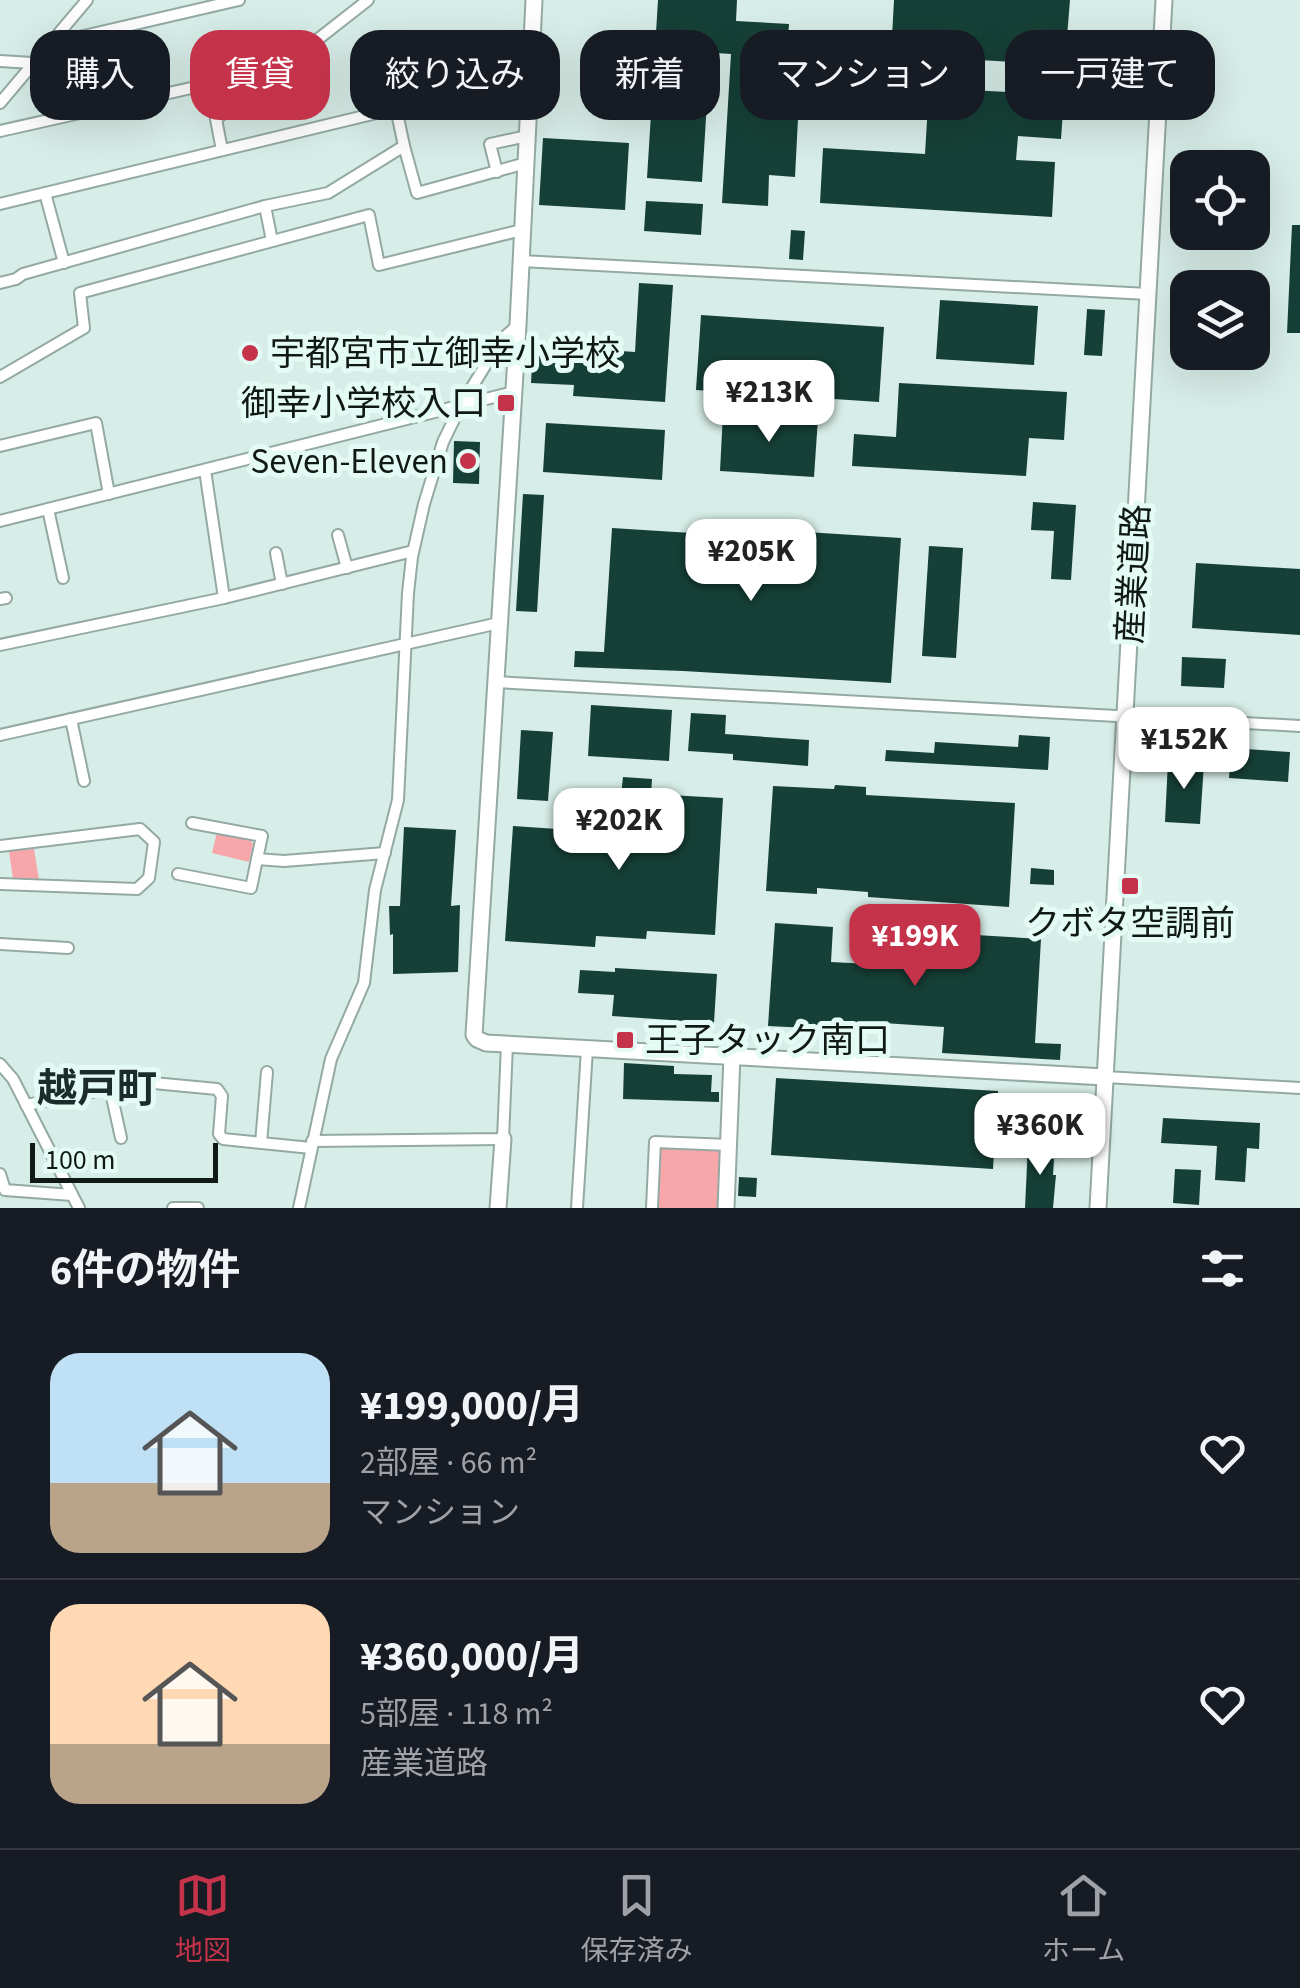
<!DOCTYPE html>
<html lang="ja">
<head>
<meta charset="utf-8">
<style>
  :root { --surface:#171b24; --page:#20242c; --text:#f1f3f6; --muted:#9ea1a6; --line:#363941; --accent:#c4334a }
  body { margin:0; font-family:"Source Sans 3","Noto Sans JP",sans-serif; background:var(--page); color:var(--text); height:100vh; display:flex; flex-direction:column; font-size:38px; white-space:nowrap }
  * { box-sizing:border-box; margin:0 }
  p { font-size:32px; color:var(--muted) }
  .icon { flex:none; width:55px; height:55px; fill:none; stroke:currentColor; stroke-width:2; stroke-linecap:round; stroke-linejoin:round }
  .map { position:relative; height:1208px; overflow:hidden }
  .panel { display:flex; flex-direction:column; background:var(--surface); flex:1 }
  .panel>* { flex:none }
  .guide { position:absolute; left:30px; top:30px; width:1240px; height:90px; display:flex; gap:20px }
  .tools { position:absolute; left:1170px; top:150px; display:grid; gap:20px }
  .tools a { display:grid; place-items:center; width:100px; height:100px; border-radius:20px; background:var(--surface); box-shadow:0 10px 40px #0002; font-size:50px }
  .scale { position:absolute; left:30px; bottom:25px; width:188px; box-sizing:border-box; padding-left:10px; border:5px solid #111917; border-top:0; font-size:28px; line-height:35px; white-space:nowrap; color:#111917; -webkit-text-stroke:8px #e4fbf5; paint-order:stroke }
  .price { position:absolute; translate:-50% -85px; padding:0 22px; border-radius:20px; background:#fff; color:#222; font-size:32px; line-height:65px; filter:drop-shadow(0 2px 5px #0008) }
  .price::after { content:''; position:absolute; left:50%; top:60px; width:30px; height:22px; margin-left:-15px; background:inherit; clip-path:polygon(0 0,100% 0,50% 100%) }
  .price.on { background:var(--accent); color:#fff }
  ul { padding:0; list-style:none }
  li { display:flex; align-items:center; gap:30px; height:250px; padding:0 50px }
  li+li { border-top:2px solid var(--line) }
  li span { display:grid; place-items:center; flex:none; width:280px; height:200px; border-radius:30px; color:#555 }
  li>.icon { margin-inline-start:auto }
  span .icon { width:120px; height:120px; fill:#fffc; stroke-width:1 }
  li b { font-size:42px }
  h2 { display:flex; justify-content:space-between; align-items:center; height:120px; padding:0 50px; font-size:42px }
  .pill { padding:0 35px; border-radius:30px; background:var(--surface); box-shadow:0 10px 40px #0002; font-size:35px; line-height:90px }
  .pill.on { background:var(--accent); color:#fff }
  .tabs { display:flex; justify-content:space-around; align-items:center; height:140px; border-top:2px solid var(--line); background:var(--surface); font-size:28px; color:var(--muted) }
  .tabs a { display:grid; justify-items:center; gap:5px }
  .tabs .on { color:var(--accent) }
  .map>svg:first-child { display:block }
</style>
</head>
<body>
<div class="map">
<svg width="1300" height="1208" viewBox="0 0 1300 1208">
  <rect width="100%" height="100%" fill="#d7ede7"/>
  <g fill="#f7a6a9">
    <path d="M217,832L250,839L253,844L249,862L212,853Z"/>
    <path d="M34,849L39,880L13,879L9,851Z"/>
    <path d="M657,1144L721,1149L718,1208H654Z"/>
  </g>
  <g fill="#164037">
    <path d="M658,0H737L736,21L789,24L785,76L811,77L810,100L799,99L795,177L769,175L768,206L722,203L731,54L655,49Z"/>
    <path d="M894,0H1070L1061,111H1063L1061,139L1018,136L1016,160L1055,162L1052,217L820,203L823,148L925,154L929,88L1028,93L1030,63L891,55Z"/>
    <path d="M822,38L846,40L845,55L821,53Z"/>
    <path d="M864,78L910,81L908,108L862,105Z"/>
    <path d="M653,82L708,86L702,182L647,178Z"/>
    <path d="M543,138L629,143L625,210L539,205Z"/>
    <path d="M646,201L703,204L701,235L644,231Z"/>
    <path d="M1292,225H1300V333H1287Z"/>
    <path d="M791,230L805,231L803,260L789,259Z"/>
    <path d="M639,283L673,285L665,402L573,396L574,385L531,383L533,345L635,352Z"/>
    <path d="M940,300L1038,306L1034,365L936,359Z"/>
    <path d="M1087,309L1105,310L1102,356L1084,355Z"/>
    <path d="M701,315L884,327L879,402L696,390Z"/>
    <path d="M899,383L1067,392L1064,440L1029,438L1026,476L852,466L854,434L896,437Z"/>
    <path d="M723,413L818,418L814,477L720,471Z"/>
    <path d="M546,423L665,430L662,480L543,472Z"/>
    <path d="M454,441L480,442L479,484L453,483Z"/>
    <path d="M523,494L544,495L537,612L516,611Z"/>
    <path d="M1033,502L1076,505L1071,580L1051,579L1054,531L1031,530Z"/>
    <path d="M708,526L901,538L891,683L683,671L574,667L575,651L604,652L612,528L707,534Z"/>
    <path d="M929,546L963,548L956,658L922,656Z"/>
    <path d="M1196,563L1300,569V635L1192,628Z"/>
    <path d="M1182,657L1226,659L1224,688L1181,686Z"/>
    <path d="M591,705L672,710L669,761L588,756Z"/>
    <path d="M691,713L726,715L725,734L809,740L808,766L733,760V754L688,751Z"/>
    <path d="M521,730L553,732L548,801L517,799Z"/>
    <path d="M1019,735L1050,737L1048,770L885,761L886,750L934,753L935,742L1018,747Z"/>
    <path d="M1231,748L1290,752L1288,782L1229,778Z"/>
    <path d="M1168,761L1204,763L1200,824L1165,822Z"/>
    <path d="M623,777L652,779L651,794L723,798L715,935L647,931L646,939L596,936L595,947L505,941L513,826L617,833Z"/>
    <path d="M835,785L866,787V795L1015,803L1009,907L868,897V892L817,888V894L766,891L773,786L834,789Z"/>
    <path d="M404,827L456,830L451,906L460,905L458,972L393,974V934L390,935L389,906H400Z"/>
    <path d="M1031,868L1054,870V885L1030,884Z"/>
    <path d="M775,923L833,927L831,962L889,965L891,930L1041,939L1035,1043L1061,1044L1060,1060L942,1053L944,1027L868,1022V1031L768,1026Z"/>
    <path d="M615,968L717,974L714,1023L612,1016L614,995L578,993L580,970L615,972Z"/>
    <path d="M624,1063L674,1066V1074L712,1075L711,1092H719V1102L623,1099Z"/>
    <path d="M776,1078L998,1091L993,1169L771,1155Z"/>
    <path d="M1163,1118L1260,1123L1259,1149L1247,1148L1245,1182L1215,1180L1217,1146L1161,1143Z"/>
    <path d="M1028,1144L1049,1145L1048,1159H1054L1053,1175H1056L1053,1208H1025Z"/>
    <path d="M1175,1169L1201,1170L1199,1205L1173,1203Z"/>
    <path d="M739,1177L757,1178L756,1197L738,1196Z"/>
  </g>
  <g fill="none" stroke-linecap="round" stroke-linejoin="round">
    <g stroke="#94a9a3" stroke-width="14">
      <g id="street">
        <path d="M49,44L239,0"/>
        <path d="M0,61L32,63"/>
        <path d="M0,103L87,0"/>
        <path d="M396,108L404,146"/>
        <path d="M0,131L280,68"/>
        <path d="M222,150L216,119L368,0"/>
        <path d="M497,172L490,144L527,136"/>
        <path d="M45,193L64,263"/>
        <path d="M0,204L530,76"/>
        <path d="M272,241L265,206L328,193L404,146L417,193L526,163"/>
        <path d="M521,261L1148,294"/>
        <path d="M0,283L16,279L23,274L265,206"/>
        <path d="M0,377L84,328L80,293L369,215L379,265L522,230"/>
        <path d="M0,446L96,423L109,494"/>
        <path d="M205,470L224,598"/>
        <path d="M48,509L63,578"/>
        <path d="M0,521L514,392"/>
        <path d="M338,535L347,568"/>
        <path d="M276,553L282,584"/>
        <path d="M0,599L6,598"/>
        <path d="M0,645L224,598L413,551"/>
        <path d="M496,682L1300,726"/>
        <path d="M71,719L84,781"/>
        <path d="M0,735L499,623"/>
        <path d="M192,823L262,836L257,859L284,861L385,853"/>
        <path d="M0,846L140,829L154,842L149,878L137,889L0,884"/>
        <path d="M178,874L251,888L257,859"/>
        <path d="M0,944L68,948"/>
        <path d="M0,1064L13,1079L79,1208"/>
        <path d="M1105,1077L1300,1088"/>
        <path d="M110,1088L121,1138"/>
        <path d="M26,1105L143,1082L217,1089L222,1096L219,1134L223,1139L311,1148"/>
        <path d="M312,1141L503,1139L507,1044"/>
        <path d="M261,1143L267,1072"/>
        <path d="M0,1174L5,1190L72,1195"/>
        <path d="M173,1208H198"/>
        <path d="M299,1208L331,1059L364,983L375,890L398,800L408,593L412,557L424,504L443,442L461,405L501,340L518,325"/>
        <path d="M577,1208L587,1049"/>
        <path d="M652,1208L655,1142L729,1145"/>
      </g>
    </g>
    <g stroke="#94a9a3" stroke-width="19">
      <g id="secondary">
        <path d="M534,0L518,325L474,1035L477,1039L486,1043L1105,1077"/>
        <path d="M498,1208L503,1139"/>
        <path d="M726,1208L732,1056"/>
        <path d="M1098,1208L1164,0"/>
      </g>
    </g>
    <use href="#street" stroke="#fff" stroke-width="10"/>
    <use href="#secondary" stroke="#fff" stroke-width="15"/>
  </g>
  <g fill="#c4334a" stroke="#e4fbf5" stroke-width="4">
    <circle cx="250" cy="353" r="10"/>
    <rect x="496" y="393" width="20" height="20" rx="5"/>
    <circle cx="468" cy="461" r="10"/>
    <rect x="1120" y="876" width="20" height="20" rx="5"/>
    <rect x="615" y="1030" width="20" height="20" rx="5"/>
  </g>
  <g text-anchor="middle" stroke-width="10" stroke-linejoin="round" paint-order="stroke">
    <g font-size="35" fill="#111917" stroke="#e4fbf5" text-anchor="start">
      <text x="270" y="365">宇都宮市立御幸小学校</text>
      <text x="486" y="415" text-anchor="end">御幸小学校入口</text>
      <text x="448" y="473" text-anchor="end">Seven-Eleven</text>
      <text x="1130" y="935" text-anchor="middle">クボタ空調前</text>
      <text x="645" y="1052">王子タック南口</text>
    </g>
    <g font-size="35" fill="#111917" stroke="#e4fbf5">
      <text transform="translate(1133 574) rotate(-87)" y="12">産業道路</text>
    </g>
    <g font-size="40" font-weight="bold" fill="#1c2d29" stroke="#e4fbf5">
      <text x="97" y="1102">越戸町</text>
    </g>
  </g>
</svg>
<div class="tools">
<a><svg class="icon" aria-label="locate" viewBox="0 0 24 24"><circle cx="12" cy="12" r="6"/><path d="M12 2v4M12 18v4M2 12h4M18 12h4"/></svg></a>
<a><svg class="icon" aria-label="layers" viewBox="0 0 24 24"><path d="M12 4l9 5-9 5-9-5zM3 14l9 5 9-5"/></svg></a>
</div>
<div class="scale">100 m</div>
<b class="price" style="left:769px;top:445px">¥213K</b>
<b class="price" style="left:751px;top:604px">¥205K</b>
<b class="price" style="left:1184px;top:792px">¥152K</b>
<b class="price" style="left:619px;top:873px">¥202K</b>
<b class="price on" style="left:915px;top:989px">¥199K</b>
<b class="price" style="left:1040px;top:1178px">¥360K</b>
<div class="guide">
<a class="pill">購入</a>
<a class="pill on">賃貸</a>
<a class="pill">絞り込み</a>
<a class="pill">新着</a>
<a class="pill">マンション</a>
<a class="pill">一戸建て</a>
</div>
</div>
<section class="panel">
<h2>6件の物件<svg class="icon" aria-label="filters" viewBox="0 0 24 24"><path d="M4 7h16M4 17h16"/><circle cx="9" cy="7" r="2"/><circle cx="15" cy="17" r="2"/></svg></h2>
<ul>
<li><span style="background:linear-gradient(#bfe0f5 65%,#b9a48a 0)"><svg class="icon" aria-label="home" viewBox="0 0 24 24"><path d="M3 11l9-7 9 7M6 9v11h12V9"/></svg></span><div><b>¥199,000/月</b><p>2部屋 · 66 m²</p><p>マンション</p></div><svg class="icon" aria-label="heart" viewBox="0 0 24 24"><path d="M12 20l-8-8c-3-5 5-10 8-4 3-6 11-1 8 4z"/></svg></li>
<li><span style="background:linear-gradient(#ffd9b3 70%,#b9a48a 0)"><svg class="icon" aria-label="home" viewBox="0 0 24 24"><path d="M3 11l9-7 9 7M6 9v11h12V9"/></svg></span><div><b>¥360,000/月</b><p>5部屋 · 118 m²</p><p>産業道路</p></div><svg class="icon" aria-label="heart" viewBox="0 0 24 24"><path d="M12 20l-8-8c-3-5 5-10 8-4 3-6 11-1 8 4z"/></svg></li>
</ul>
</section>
<nav class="tabs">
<a class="on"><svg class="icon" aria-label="map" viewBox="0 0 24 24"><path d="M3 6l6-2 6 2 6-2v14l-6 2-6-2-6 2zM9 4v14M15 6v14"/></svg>地図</a>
<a><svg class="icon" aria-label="saved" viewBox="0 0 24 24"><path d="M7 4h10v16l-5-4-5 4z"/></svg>保存済み</a>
<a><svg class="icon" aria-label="home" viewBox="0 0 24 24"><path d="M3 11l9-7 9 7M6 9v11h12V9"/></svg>ホーム</a>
</nav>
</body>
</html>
